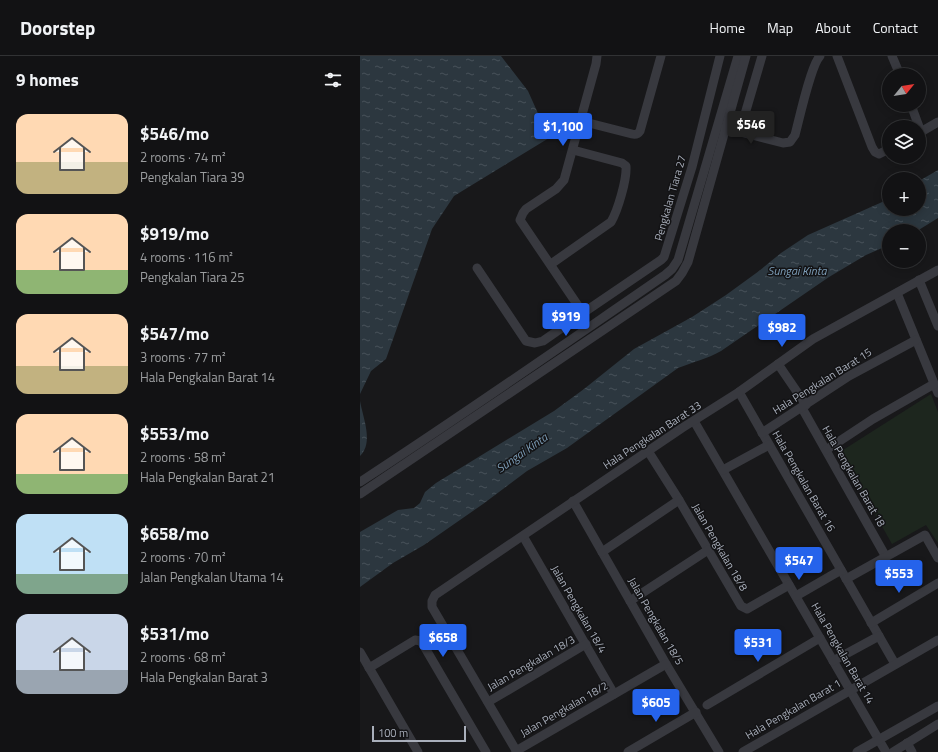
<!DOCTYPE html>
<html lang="en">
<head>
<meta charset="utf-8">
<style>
  :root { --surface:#121214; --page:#1b1b1d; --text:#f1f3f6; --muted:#9c9ea0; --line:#313234; --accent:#2563eb }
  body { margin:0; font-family:"Titillium Web",sans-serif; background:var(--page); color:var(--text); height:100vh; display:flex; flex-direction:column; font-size:15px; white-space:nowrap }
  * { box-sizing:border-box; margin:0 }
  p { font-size:13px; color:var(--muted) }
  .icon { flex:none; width:22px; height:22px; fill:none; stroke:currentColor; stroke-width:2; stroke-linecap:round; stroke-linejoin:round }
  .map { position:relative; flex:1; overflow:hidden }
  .side { display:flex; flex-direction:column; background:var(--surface); width:360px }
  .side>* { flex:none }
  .needle { width:26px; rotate:60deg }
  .buttons { position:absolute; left:522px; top:12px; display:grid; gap:8px }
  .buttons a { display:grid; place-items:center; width:44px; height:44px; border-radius:50%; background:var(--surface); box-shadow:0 2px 10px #0003,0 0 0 1px var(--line); font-size:20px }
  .scale { position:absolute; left:12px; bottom:10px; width:94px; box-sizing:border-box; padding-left:4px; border:2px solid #a9afbb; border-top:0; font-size:11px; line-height:14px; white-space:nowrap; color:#a9afbb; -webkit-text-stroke:3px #131315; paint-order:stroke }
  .price { position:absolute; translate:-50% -34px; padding:0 9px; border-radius:4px; background:var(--accent); color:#fff; font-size:13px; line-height:26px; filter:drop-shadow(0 1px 2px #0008) }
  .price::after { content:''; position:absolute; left:50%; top:24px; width:12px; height:9px; margin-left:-6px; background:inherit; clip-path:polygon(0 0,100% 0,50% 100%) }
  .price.active { background:#222; color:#fff }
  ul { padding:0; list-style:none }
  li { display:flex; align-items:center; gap:12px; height:100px; padding:0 16px }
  li span { display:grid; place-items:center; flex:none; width:112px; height:80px; border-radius:12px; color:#555 }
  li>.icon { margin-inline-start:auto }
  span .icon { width:48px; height:48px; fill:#fffc; stroke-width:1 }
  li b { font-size:17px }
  h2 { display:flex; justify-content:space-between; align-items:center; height:48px; padding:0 16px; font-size:17px }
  header { display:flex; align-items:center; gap:24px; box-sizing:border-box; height:56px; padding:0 20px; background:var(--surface); border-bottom:1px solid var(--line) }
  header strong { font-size:19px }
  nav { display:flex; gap:22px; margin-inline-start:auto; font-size:14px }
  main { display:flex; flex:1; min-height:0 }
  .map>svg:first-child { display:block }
</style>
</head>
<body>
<header>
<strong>Doorstep</strong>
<nav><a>Home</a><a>Map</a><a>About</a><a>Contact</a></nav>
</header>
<main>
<section class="side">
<h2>9 homes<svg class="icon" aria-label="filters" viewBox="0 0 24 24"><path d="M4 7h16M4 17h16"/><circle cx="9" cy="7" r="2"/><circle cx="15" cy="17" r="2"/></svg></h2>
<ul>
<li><span style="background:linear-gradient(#ffd9b3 60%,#c2b280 0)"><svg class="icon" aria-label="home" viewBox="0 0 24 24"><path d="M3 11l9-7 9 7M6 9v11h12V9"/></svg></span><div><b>$546/mo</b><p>2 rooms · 74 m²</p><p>Pengkalan Tiara 39</p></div></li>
<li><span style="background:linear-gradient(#ffd9b3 70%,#8fb573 0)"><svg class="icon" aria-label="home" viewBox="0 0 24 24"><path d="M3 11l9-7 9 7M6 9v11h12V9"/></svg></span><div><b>$919/mo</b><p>4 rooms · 116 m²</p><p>Pengkalan Tiara 25</p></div></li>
<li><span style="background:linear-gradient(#ffd9b3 65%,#c2b280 0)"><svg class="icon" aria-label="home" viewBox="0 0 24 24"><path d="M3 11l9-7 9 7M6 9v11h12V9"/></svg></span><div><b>$547/mo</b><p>3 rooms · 77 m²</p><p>Hala Pengkalan Barat 14</p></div></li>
<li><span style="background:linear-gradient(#ffd9b3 75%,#8fb573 0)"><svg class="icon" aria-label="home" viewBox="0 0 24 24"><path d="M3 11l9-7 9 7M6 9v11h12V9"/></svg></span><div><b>$553/mo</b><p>2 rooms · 58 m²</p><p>Hala Pengkalan Barat 21</p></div></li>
<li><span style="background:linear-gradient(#bfe0f5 75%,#7fa58c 0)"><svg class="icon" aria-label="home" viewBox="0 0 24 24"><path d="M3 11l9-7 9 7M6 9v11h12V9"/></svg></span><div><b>$658/mo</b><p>2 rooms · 70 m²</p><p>Jalan Pengkalan Utama 14</p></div></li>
<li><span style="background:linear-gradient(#c9d6e8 70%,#9aa5b1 0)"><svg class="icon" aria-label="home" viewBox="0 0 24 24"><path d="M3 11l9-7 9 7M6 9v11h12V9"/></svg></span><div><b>$531/mo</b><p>2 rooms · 68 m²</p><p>Hala Pengkalan Barat 3</p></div></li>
</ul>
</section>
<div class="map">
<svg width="578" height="696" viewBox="0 0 578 696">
  <defs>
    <pattern id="water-ripples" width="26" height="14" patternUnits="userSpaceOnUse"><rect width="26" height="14" fill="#2c373f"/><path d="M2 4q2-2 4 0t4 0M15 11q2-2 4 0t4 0" fill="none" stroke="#485159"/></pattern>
  </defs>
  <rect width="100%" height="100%" fill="#18181a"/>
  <path fill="#1d261e" d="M571,338L578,356V487L566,469L532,488L480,396Z"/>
  <g fill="url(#water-ripples)">
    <path d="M0,0H141L168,35L189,82L94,140L72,173L26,303L11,315L0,338Z"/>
    <path d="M578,114V162L557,175H529V189L506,199L469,221L361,295C347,303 333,306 318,312L207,392L167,415L123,448L64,489L33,507L0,531V476L38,454L54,452L60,447L65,436L76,427L194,355L224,333L274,293L332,261L366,239L399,215L421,197L448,179L529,143V153H559V125Z"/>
    <path d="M0,345C3,362 14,387 0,400Z"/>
  </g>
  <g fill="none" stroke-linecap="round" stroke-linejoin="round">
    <g stroke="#38393f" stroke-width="9">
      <path d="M237,0L236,8L204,124L196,133L166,153L163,157L160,164L223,257L301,204L304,201L332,111L360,0"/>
      <path d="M477,0L512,91L515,96L519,98L529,93"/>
      <path d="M532,0L540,19"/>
      <path d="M551,49L561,76"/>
      <path d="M221,65L272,78C276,79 278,78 280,75L301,0"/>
      <path d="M365,72L423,87L430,86L435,79C439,64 451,9 460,0"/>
      <path d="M380,75L402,0"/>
      <path d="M559,77L578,66"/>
      <path d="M191,208L251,166C258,154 267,123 266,110L262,107L213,94"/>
      <path d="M117,212L166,285L175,287L183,285L223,257"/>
      <path d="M559,224L578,270"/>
      <path d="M537,237L578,337"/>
      <path d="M418,308L446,349"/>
      <path d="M379,336L535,608"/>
      <path d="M442,352L526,501"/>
      <path d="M334,365L526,696"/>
      <path d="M402,377L489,320L556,284"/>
      <path d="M466,394L513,363L574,328"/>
      <path d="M288,395L319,444L381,550L387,553L429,529"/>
      <path d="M363,414L409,389"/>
      <path d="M0,426C103,359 203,289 305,219L312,213L318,204L378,0"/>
      <path d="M0,438L316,225L322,217L328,206L386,0"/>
      <path d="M213,445L306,608L359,696"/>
      <path d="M163,480L254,638"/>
      <path d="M242,496L319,444"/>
      <path d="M486,523L565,479L578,502"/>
      <path d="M436,540L481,514"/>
      <path d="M270,545L348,494"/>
      <path d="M511,567L578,527"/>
      <path d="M0,596L58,696"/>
      <path d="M473,605L519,580"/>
      <path d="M9,612L55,584L61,585L126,696"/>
      <path d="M128,646L226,588"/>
      <path d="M347,649L460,582"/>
      <path d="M547,687L552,696"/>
      <path d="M156,695L306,608"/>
      <path d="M157,696L72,551V545L75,539L322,372L379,336L453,283L578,214"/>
      <path d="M268,696L336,656"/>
      <path d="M383,696L578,584"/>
      <path d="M497,696L578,650"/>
      <path d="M533,696L578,668"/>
    </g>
  </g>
  <g text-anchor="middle" stroke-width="3" stroke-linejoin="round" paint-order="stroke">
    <g font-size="11" fill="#a9afbb" stroke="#131315">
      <text transform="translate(310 142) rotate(-74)" y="4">Pengkalan Tiara 27</text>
      <text transform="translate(462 325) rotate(-32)" y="4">Hala Pengkalan Barat 15</text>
      <text transform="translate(292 379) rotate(-33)" y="4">Hala Pengkalan Barat 33</text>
      <text transform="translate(494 420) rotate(60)" y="4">Hala Pengkalan Barat 18</text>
      <text transform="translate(444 425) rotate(60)" y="4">Hala Pengkalan Barat 16</text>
      <text transform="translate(360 491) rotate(60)" y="4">Jalan Pengkalan 18/8</text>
      <text transform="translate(219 553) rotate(60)" y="4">Jalan Pengkalan 18/4</text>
      <text transform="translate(296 565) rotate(60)" y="4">Jalan Pengkalan 18/5</text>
      <text transform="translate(483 597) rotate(60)" y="4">Hala Pengkalan Barat 14</text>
      <text transform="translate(171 607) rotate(-30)" y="4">Jalan Pengkalan 18/3</text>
      <text transform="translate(204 653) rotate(-30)" y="4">Jalan Pengkalan 18/2</text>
      <text transform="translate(433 653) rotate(-30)" y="4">Hala Pengkalan Barat 1</text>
    </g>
    <g font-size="12" font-style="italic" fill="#7d9eb8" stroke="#131315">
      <text x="437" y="219">Sungai Kinta</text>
      <text transform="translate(162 397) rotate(-35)" y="4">Sungai Kinta</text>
    </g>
  </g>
</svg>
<div class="buttons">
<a><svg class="needle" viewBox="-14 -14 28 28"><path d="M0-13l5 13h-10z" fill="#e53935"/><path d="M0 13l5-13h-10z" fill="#9c9ea0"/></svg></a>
<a><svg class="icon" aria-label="layers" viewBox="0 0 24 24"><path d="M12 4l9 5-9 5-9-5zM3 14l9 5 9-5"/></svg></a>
<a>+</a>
<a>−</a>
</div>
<div class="scale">100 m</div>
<b class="price active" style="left:391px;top:89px">$546</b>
<b class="price" style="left:203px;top:91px">$1,100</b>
<b class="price" style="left:206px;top:281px">$919</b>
<b class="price" style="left:422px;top:292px">$982</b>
<b class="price" style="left:439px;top:525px">$547</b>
<b class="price" style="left:539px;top:538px">$553</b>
<b class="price" style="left:83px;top:602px">$658</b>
<b class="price" style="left:398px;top:607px">$531</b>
<b class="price" style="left:296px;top:667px">$605</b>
</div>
</main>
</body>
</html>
